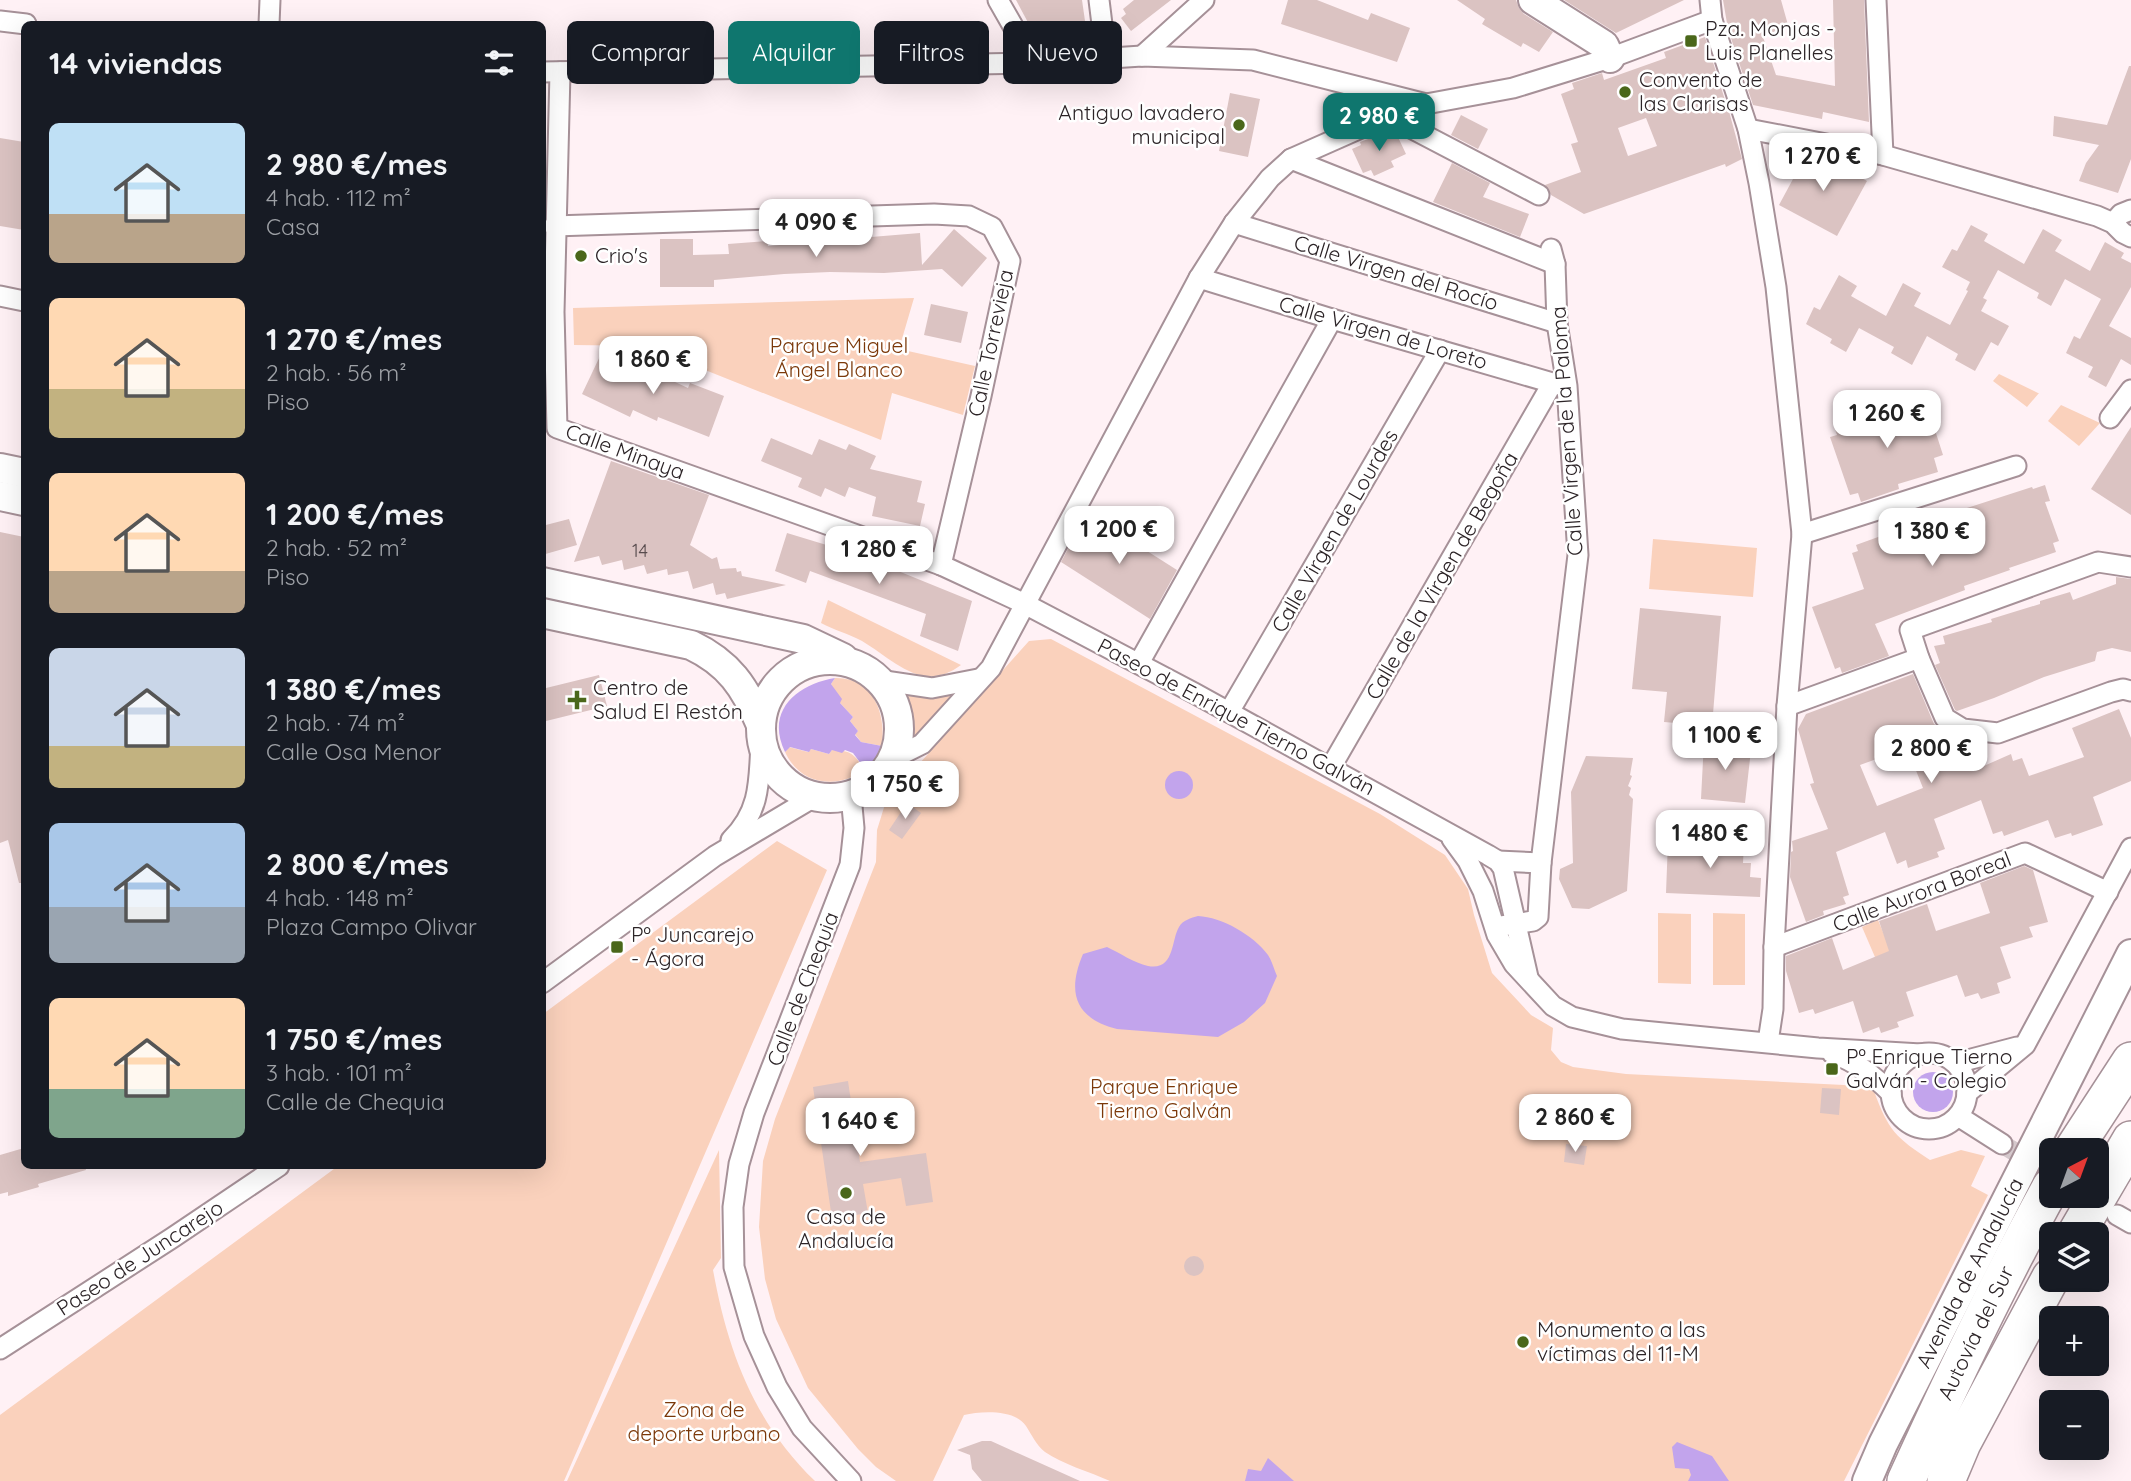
<!DOCTYPE html>
<html lang="es">
<head>
<meta charset="utf-8">
<style>
  :root { --surface:#171b24; --page:#242831; --text:#f1f3f6; --muted:#9ea1a6; --accent:#0f766e }
  body { margin:0; font-family:Quicksand,sans-serif; background:var(--page); color:var(--text); height:100vh; display:flex; flex-direction:column; font-size:26px; white-space:nowrap }
  * { box-sizing:border-box; margin:0 }
  p { font-size:23px; color:var(--muted) }
  .icon { flex:none; width:38px; height:38px; fill:none; stroke:currentColor; stroke-width:2; stroke-linecap:round; stroke-linejoin:round }
  .map { position:relative; flex:1; overflow:hidden }
  .side { position:absolute; left:21px; top:21px; width:525px; height:1148px; display:flex; flex-direction:column; background:var(--surface); border-radius:10px; box-shadow:0 7px 28px #0002 }
  .side>* { flex:none }
  .guide { position:absolute; left:567px; top:21px; width:665px; height:63px; display:flex; gap:14px }
  .needle { width:46px; rotate:41deg }
  .fabs { position:absolute; left:2039px; top:1138px; display:grid; gap:14px }
  .fabs a { display:grid; place-items:center; width:70px; height:70px; border-radius:10px; background:var(--surface); box-shadow:0 7px 28px #0002; font-size:35px }
  .price { position:absolute; translate:-50% -60px; padding:0 16px; border-radius:14px; background:#fff; color:#222; font-size:23px; line-height:46px; filter:drop-shadow(0 2px 4px #0008) }
  .price::after { content:''; position:absolute; left:50%; top:42px; width:21px; height:16px; margin-left:-10px; background:inherit; clip-path:polygon(0 0,100% 0,50% 100%) }
  .price.selected { background:var(--accent); color:#fff }
  ul { padding:0; list-style:none }
  li { display:flex; align-items:center; gap:21px; height:175px; padding:0 28px }
  li span { display:grid; place-items:center; flex:none; width:196px; height:140px; border-radius:10px; color:#555 }
  li>.icon { margin-inline-start:auto }
  span .icon { width:84px; height:84px; fill:#fffc; stroke-width:1 }
  li b { font-size:30px }
  h2 { display:flex; justify-content:space-between; align-items:center; height:84px; padding:0 28px; font-size:30px }
  .pill { padding:0 24px; border-radius:10px; background:var(--surface); box-shadow:0 7px 28px #0002; font-size:24px; line-height:63px }
  .pill.selected { background:var(--accent); color:#fff }
  .map>svg:first-child { display:block }
</style>
</head>
<body>
<div class="map">
<svg width="2131" height="1481" viewBox="0 0 2131 1481">
  <rect width="100%" height="100%" fill="#fff1f5"/>
  <g fill="#fad1bc">
    <path d="M914,298L899,349L975,366L963,415L892,393L881,440L645,346L574,345L573,308Z"/>
    <path d="M1999,374L2038,393H2039L2027,407L1993,381Z"/>
    <path d="M2061,405L2100,423L2079,446L2048,421Z"/>
    <path d="M1653,539L1757,548L1753,597L1649,589Z"/>
    <path d="M828,600L961,665C922,694 894,660 862,641C849,634 834,630 821,623Z"/>
    <path d="M1051,639L1380,814L1445,855L1468,889L1474,915L1492,973L1531,1015L1553,1028L1551,1050L1561,1062L1573,1067L1626,1074L1844,1085L1874,1091C1888,1130 1896,1138 1930,1160L1961,1150L1985,1156L1971,1186L1988,1195L1844,1481H1110C1090,1472 1062,1464 1045,1452C1036,1445 1032,1435 1026,1426C1015,1409 981,1411 964,1415L933,1481H896L876,1467L858,1449L808,1388L776,1319L765,1279L759,1227L763,1161L775,1119L876,862L877,830L886,801L1029,641Z"/>
    <path d="M835,678C874,677 886,714 882,746L861,742L855,734L858,731L850,721L853,717L840,703L831,684Z"/>
    <path d="M957,691L914,737V722L907,693L927,696Z"/>
    <path d="M789,747L808,752L811,749L829,754L832,750C851,750 855,755 865,770C837,789 801,786 785,752Z"/>
    <path d="M777,841L827,870L564,1481H0V1415L338,1166H542L543,1014Z"/>
    <path d="M1658,913L1691,914V984L1658,983Z"/>
    <path d="M1713,913L1745,914V985H1713Z"/>
    <path d="M1878,920L1885,937L1895,945L1878,964L1862,927Z"/>
    <path d="M719,1150L721,1258L713,1270C728,1352 754,1422 815,1481H567Z"/>
  </g>
  <g fill="#c2a4ec">
    <path d="M835,678L831,684L842,699L840,703L853,717L850,721L858,731L855,735L861,742L882,746L876,758L865,769L853,753L845,750L842,753L832,750L829,754L811,749L809,752L790,747L785,752C765,711 797,684 835,678Z"/>
    <circle cx="1179" cy="785" r="14"/>
    <path d="M1198,916C1222,917 1253,935 1268,955C1272,961 1274,969 1277,976L1265,1003L1244,1022L1218,1037L1117,1029C1074,1018 1067,992 1083,954L1107,947C1120,953 1134,963 1148,966C1175,971 1171,940 1179,927C1183,920 1191,918 1198,916Z"/>
    <circle cx="1933" cy="1092" r="20"/>
    <path d="M1677,1442L1712,1456L1729,1481H1688L1691,1475L1689,1469L1675,1468L1672,1447Z"/>
    <path d="M1268,1458L1294,1481H1245L1248,1469L1261,1471Z"/>
  </g>
  <g fill="#dbc3c2" fill-rule="evenodd">
    <path d="M1016,0H1082L1087,35H1052L1032,30Z"/>
    <path d="M1134,0H1171L1131,31L1121,18L1126,14L1123,9Z"/>
    <path d="M1288,0H1317L1368,20L1371,13L1410,28L1397,62L1281,24Z"/>
    <path d="M1457,0H1516L1519,8L1524,14L1553,32L1539,52L1523,43L1521,47L1482,24L1485,19Z"/>
    <path d="M1564,0H1684L1616,33Z"/>
    <path d="M1723,0H1781L1788,25L1763,37L1776,75L1835,86L1833,0H1864L1869,122L1823,112L1822,119L1753,105L1728,29Z"/>
    <path d="M1705,37L1725,100L1716,98L1727,104L1742,159L1726,167L1725,164L1584,214L1551,195L1545,185L1581,172L1571,144L1578,142L1561,94L1574,89L1572,83L1602,73L1604,80L1666,58L1664,52ZM1646,118L1657,146L1628,156L1618,128Z"/>
    <path d="M2129,66H2131V159L2118,193L2079,181L2086,163L2099,145L2053,136L2054,116L2107,125Z"/>
    <path d="M1230,93L1260,99L1248,157L1219,151Z"/>
    <path d="M1461,115L1488,129L1478,149L1451,135Z"/>
    <path d="M1390,131L1397,135L1406,154L1391,161L1394,167L1374,176L1371,170L1363,173L1352,149L1361,145L1360,142Z"/>
    <path d="M0,138L24,142V230L0,226Z"/>
    <path d="M1807,153L1821,156L1867,181L1837,236L1779,205Z"/>
    <path d="M1452,163L1490,183L1483,197L1529,214L1520,237L1433,202Z"/>
    <path d="M1971,225L1988,234L1984,241L2024,264L2043,229L2062,240L2055,251L2090,271L2105,242L2124,253L2121,258L2131,263V287L2109,326L2131,338V365L2121,359L2106,387L2088,377L2093,367L2066,353L2074,336L2080,339L2101,299L2065,279L2051,306L2037,298L2039,293L1998,270L1983,298L1987,300L1981,311L2009,326L1998,346L1991,342L1975,371L1955,360L1958,354L1927,336L1912,365L1891,353L1894,347L1859,328L1846,352L1830,343L1832,339L1806,324L1814,307L1820,310L1839,275L1857,286L1851,296L1886,316L1903,283L1921,293L1914,306L1950,325L1968,291L1966,290L1970,282L1942,267L1952,249L1957,251Z"/>
    <path d="M954,229L987,258L962,287L942,269L884,273L830,272L784,274L714,280V287H660V239H693V255L729,254L728,244L767,241L768,246L829,241V234L871,232V237L920,233L922,265Z"/>
    <path d="M931,304L968,312L961,343L924,335Z"/>
    <path d="M601,354L631,369L634,363L688,388L690,383L724,396L709,437L658,417L657,421L633,410L630,417L582,394Z"/>
    <path d="M1925,399L1943,455L1934,458L1938,472L1898,484L1899,489L1861,502L1858,493L1850,495L1830,437L1837,435L1835,429Z"/>
    <path d="M2131,427V515L2091,489Z"/>
    <path d="M771,438L812,455L819,439L846,450L849,444L876,456L870,469L922,481L917,502L925,504L920,526L872,516L876,497L849,487L845,497L825,488L821,497L798,487L802,478L761,461Z"/>
    <path d="M611,461L709,495L690,545L712,559L717,557L720,569L736,568L737,572L741,571L742,576L786,585L727,599L725,593L716,595L713,583L693,589L688,571L668,575L667,569L647,574L644,565L624,570L622,560L602,565L599,556L574,562Z"/>
    <path d="M2045,485L2050,501L2045,502L2059,541L2053,543L2056,552L2009,568L2010,570L1964,586L1965,590L1875,624L1889,656L1842,673L1840,667L1835,669L1812,607L1864,589L1852,553L1858,551L1856,545L1936,516V518L2032,487L2033,489Z"/>
    <path d="M1087,513L1177,570L1150,619L1061,562Z"/>
    <path d="M569,519L577,545L542,555V526Z"/>
    <path d="M0,532L24,537V883H19L8,840L0,843Z"/>
    <path d="M787,533L876,560V562L972,601L958,651L920,636L926,614L810,571L806,583L775,571Z"/>
    <path d="M2116,577L2131,579V652L2112,648L2097,652L2095,661L2044,677L1994,698L1957,711L1955,710L1935,665L1940,663L1934,646L1945,644L1943,636L1992,622L1991,619L2040,604V601L2070,592L2073,600L2116,584Z"/>
    <path d="M1640,608L1721,616L1712,726L1664,722L1667,692L1632,689Z"/>
    <path d="M1913,674L1934,724L1957,739L1965,742L1977,769L2011,754L2013,761L2022,758L2029,776L2084,757L2072,728L2119,709L2131,738V781L2093,797L2103,825L2072,836L2071,833L2055,838L2048,820L2004,836L2002,831L1993,834L1981,800L1934,819L1945,849L1937,852L1939,857L1908,868L1906,860L1897,864L1885,832L1836,852L1849,895L1843,897L1846,904L1823,911L1824,915L1806,922L1790,877L1791,852L1793,851L1792,841L1828,829L1810,784L1814,783L1798,729L1806,714ZM1907,748L1923,788L1877,806L1860,765Z"/>
    <path d="M599,675L607,706L542,722V689Z"/>
    <path d="M1704,741L1735,743V749L1751,750L1745,803L1701,799Z"/>
    <path d="M1586,756L1633,758L1630,775L1632,776L1628,786L1631,788L1629,795L1633,799L1627,891L1589,909L1572,908L1559,879L1560,869L1573,863L1571,792Z"/>
    <path d="M907,803L921,813L902,839L889,830Z"/>
    <path d="M1668,841L1744,844L1743,863H1751L1750,877L1761,878L1760,897L1666,893Z"/>
    <path d="M2024,866L2033,870L2048,922L2029,927L2033,937L2000,947L2011,978L1997,983L2000,993L1981,999L1978,993L1965,997L1957,975L1906,992L1914,1016L1897,1022L1899,1027L1881,1033L1879,1027L1863,1033L1853,1001L1815,1014L1813,1009L1799,1013L1786,971V956L1832,938L1843,970L1889,951L1879,921L1927,904L1936,931L1990,913L1980,883Z"/>
    <path d="M848,1081L860,1162L926,1153L933,1202L906,1206L901,1178L863,1184L868,1213L832,1219L813,1087Z"/>
    <path d="M1822,1088L1841,1089L1839,1115L1820,1113Z"/>
    <path d="M1566,1144L1587,1146L1584,1165L1564,1162Z"/>
    <path d="M24,1148V1166H85L86,1170L38,1184L39,1187L8,1196V1192L0,1194V1155Z"/>
    <circle cx="1194" cy="1266" r="10"/>
    <path d="M982,1441H991L1080,1481H982L972,1469L970,1455L957,1450Z"/>
  </g>
  <g fill="none" stroke-linecap="round" stroke-linejoin="round">
    <path stroke="#d5c8cc" stroke-width="19" stroke-dasharray="19 10" stroke-linecap="butt" d="M2002,1144L2051,1174"/>
    <g stroke="#a69198" stroke-width="23">
      <g id="street">
        <path d="M998,0L1034,63"/>
        <path d="M1099,0L1106,57"/>
        <path d="M1710,0L1712,20L1748,129L1759,183L1776,287L1802,534L1787,706L1774,947L1773,1009L1768,1042"/>
        <path d="M1876,0L1883,155"/>
        <path d="M0,21L26,24"/>
        <path d="M269,24L270,0"/>
        <path d="M1142,56L1204,0"/>
        <path d="M542,72L1034,63L1142,56L1253,60L1426,104"/>
        <path d="M560,72L554,312L557,428L941,565L1023,603L1194,693L1488,855L1498,861L1503,868L1528,977"/>
        <path d="M1388,116L1539,195"/>
        <path d="M1748,129L1883,155L2097,216L2113,223L2123,233L2131,237"/>
        <path d="M1291,159L1555,264"/>
        <path d="M1234,223L1557,323"/>
        <path d="M2113,223L2121,214L2131,210"/>
        <path d="M554,226L934,214L969,216L992,227L1010,261L981,396L941,565"/>
        <path d="M1199,278L1332,319L1563,386"/>
        <path d="M0,296L24,301"/>
        <path d="M2110,418L2131,390"/>
        <path d="M1802,534L2016,466"/>
        <path d="M1919,658L1945,718L1963,729L1998,733L2111,692L2123,689L2131,691"/>
        <path d="M1139,663L1332,319"/>
        <path d="M878,680L932,688L978,679"/>
        <path d="M1787,706L1919,658L1910,630L2098,562L2131,567"/>
        <path d="M1229,712L1440,350"/>
        <path d="M892,759L922,744L991,668L1199,278L1234,223L1270,178L1291,159L1388,116L1426,104L1513,88L1610,58L1712,20"/>
        <path d="M1331,767L1552,384"/>
        <path d="M1452,839L1468,861L1483,891L1497,935L1514,964L1553,1006L1572,1017L1622,1029L1818,1048L1921,1054"/>
        <path d="M731,840C761,811 759,780 761,741"/>
        <path d="M1498,861L1541,863"/>
        <path d="M1495,927L1533,921L1538,917L1541,863L1578,555L1567,386L1557,323L1555,264L1551,249"/>
        <path d="M1774,947L2025,853L2108,892"/>
        <path d="M542,983L715,856L814,797"/>
        <path d="M1832,1053C1856,1062 1873,1075 1891,1093"/>
        <circle cx="1929" cy="1091" r="38"/>
        <path d="M1956,1063L2017,1047"/>
        <path d="M1967,1093L2025,1045L2131,848"/>
        <path d="M1958,1116L2002,1144"/>
        <path d="M2117,1215L2131,1223"/>
        <path d="M0,1349L172,1238L279,1166"/>
        <path d="M851,1481L802,1428L777,1387L754,1336L734,1267L733,1207L739,1164L754,1113L850,865L854,828L851,795"/>
      </g>
    </g>
    <g stroke="#a69198" stroke-width="32">
      <g id="secondary">
        <path d="M1533,0L1604,45L1610,58"/>
        <path d="M0,468L24,473"/>
        <path d="M0,496L24,501"/>
        <path d="M542,582L803,639L843,658"/>
        <path d="M542,613L691,645C729,663 745,687 761,725"/>
        <circle cx="830" cy="729" r="69"/>
        <path d="M1867,1481L1883,1444L2131,954"/>
      </g>
    </g>
    <g stroke="#a69198" stroke-width="40">
      <g id="highway">
        <path d="M2073,1150L2131,1061"/>
        <path d="M2076,1234L2131,1140"/>
        <path d="M1906,1481C1951,1382 1998,1283 2051,1187"/>
        <path d="M1946,1481L1962,1443L2051,1277"/>
      </g>
    </g>
    <use href="#street" stroke="#fff" stroke-width="19"/>
    <use href="#secondary" stroke="#fff" stroke-width="28"/>
    <use href="#highway" stroke="#fff" stroke-width="37"/>
  </g>
  <g fill="#4a671a" stroke="#fff" stroke-width="2.5">
    <rect x="1684" y="34" width="14" height="14" rx="3.5"/>
    <circle cx="1625" cy="92" r="7"/>
    <circle cx="1239" cy="125" r="7"/>
    <circle cx="581" cy="256" r="7"/>
    <path d="M573.5 689.5h7v7h7v7h-7v7h-7v-7h-7v-7h7z"/>
    <rect x="610" y="940" width="14" height="14" rx="3.5"/>
    <rect x="1825" y="1062" width="14" height="14" rx="3.5"/>
    <circle cx="846" cy="1193" r="7"/>
    <circle cx="1523" cy="1342" r="7"/>
  </g>
  <g text-anchor="middle" stroke-width="5" stroke-linejoin="round" paint-order="stroke">
    <g font-size="18" fill="#584c4e">
      <text x="640" y="557">14</text>
    </g>
    <g font-size="21" fill="#2c2427" stroke="#fff" text-anchor="start">
      <text x="1705" y="36">Pza. Monjas -<tspan x="1705" dy="24">Luis Planelles</tspan></text>
      <text x="1639" y="87">Convento de<tspan x="1639" dy="24">las Clarisas</tspan></text>
      <text x="1225" y="120" text-anchor="end">Antiguo lavadero<tspan x="1225" dy="24">municipal</tspan></text>
      <text x="595" y="263">Crio's</text>
      <text x="593" y="695">Centro de<tspan x="593" dy="24">Salud El Restón</tspan></text>
      <text x="631" y="942">Pº Juncarejo<tspan x="631" dy="24">- Ágora</tspan></text>
      <text x="1846" y="1064">Pº Enrique Tierno<tspan x="1846" dy="24">Galván - Colegio</tspan></text>
      <text x="846" y="1224" text-anchor="middle">Casa de<tspan x="846" dy="24">Andalucía</tspan></text>
      <text x="1537" y="1337">Monumento a las<tspan x="1537" dy="24">víctimas del 11-M</tspan></text>
    </g>
    <g font-size="21" fill="#2c2427" stroke="#fff">
      <text transform="translate(1396 273) rotate(17)" y="7">Calle Virgen del Rocío</text>
      <text transform="translate(1383 333) rotate(16)" y="7">Calle Virgen de Loreto</text>
      <text transform="translate(991 343) rotate(-78)" y="7">Calle Torrevieja</text>
      <text transform="translate(1567 431) rotate(-94)" y="7">Calle Virgen de la Paloma</text>
      <text transform="translate(625 452) rotate(20)" y="7">Calle Minaya</text>
      <text transform="translate(1335 531) rotate(-60)" y="7">Calle Virgen de Lourdes</text>
      <text transform="translate(1442 576) rotate(-60)" y="7">Calle de la Virgen de Begoña</text>
      <text transform="translate(1236 717) rotate(28)" y="7">Paseo de Enrique Tierno Galván</text>
      <text transform="translate(1922 892) rotate(-21)" y="7">Calle Aurora Boreal</text>
      <text transform="translate(803 989) rotate(-69)" y="7">Calle de Chequia</text>
      <text transform="translate(140 1258) rotate(-33)" y="7">Paseo de Juncarejo</text>
      <text transform="translate(1970 1273) rotate(-63)" y="7">Avenida de Andalucía</text>
      <text transform="translate(1976 1333) rotate(-64)" y="7">Autovía del Sur</text>
    </g>
    <g font-size="21" fill="#7b3809" stroke="#fff">
      <text x="839" y="353">Parque Miguel<tspan x="839" dy="24">Ángel Blanco</tspan></text>
      <text x="1164" y="1094">Parque Enrique<tspan x="1164" dy="24">Tierno Galván</tspan></text>
      <text x="704" y="1417">Zona de<tspan x="704" dy="24">deporte urbano</tspan></text>
    </g>
  </g>
</svg>
<div class="fabs">
<a><svg class="needle" viewBox="-14 -14 28 28"><path d="M0-13l5 13h-10z" fill="#e53935"/><path d="M0 13l5-13h-10z" fill="#9ea1a6"/></svg></a>
<a><svg class="icon" aria-label="layers" viewBox="0 0 24 24"><path d="M12 4l9 5-9 5-9-5zM3 14l9 5 9-5"/></svg></a>
<a>+</a>
<a>−</a>
</div>
<b class="price selected" style="left:1379px;top:153px">2 980 €</b>
<b class="price" style="left:1823px;top:193px">1 270 €</b>
<b class="price" style="left:816px;top:259px">4 090 €</b>
<b class="price" style="left:653px;top:396px">1 860 €</b>
<b class="price" style="left:1887px;top:450px">1 260 €</b>
<b class="price" style="left:1119px;top:566px">1 200 €</b>
<b class="price" style="left:1932px;top:568px">1 380 €</b>
<b class="price" style="left:879px;top:586px">1 280 €</b>
<b class="price" style="left:1725px;top:772px">1 100 €</b>
<b class="price" style="left:1931px;top:785px">2 800 €</b>
<b class="price" style="left:905px;top:821px">1 750 €</b>
<b class="price" style="left:1710px;top:870px">1 480 €</b>
<b class="price" style="left:1575px;top:1154px">2 860 €</b>
<b class="price" style="left:860px;top:1158px">1 640 €</b>
<div class="guide">
<a class="pill">Comprar</a>
<a class="pill selected">Alquilar</a>
<a class="pill">Filtros</a>
<a class="pill">Nuevo</a>
</div>
<section class="side">
<h2>14 viviendas<svg class="icon" aria-label="filters" viewBox="0 0 24 24"><path d="M4 7h16M4 17h16"/><circle cx="9" cy="7" r="2"/><circle cx="15" cy="17" r="2"/></svg></h2>
<ul>
<li><span style="background:linear-gradient(#bfe0f5 65%,#b9a48a 0)"><svg class="icon" aria-label="home" viewBox="0 0 24 24"><path d="M3 11l9-7 9 7M6 9v11h12V9"/></svg></span><div><b>2 980 €/mes</b><p>4 hab. · 112 m²</p><p>Casa</p></div></li>
<li><span style="background:linear-gradient(#ffd9b3 65%,#c2b280 0)"><svg class="icon" aria-label="home" viewBox="0 0 24 24"><path d="M3 11l9-7 9 7M6 9v11h12V9"/></svg></span><div><b>1 270 €/mes</b><p>2 hab. · 56 m²</p><p>Piso</p></div></li>
<li><span style="background:linear-gradient(#ffd9b3 70%,#b9a48a 0)"><svg class="icon" aria-label="home" viewBox="0 0 24 24"><path d="M3 11l9-7 9 7M6 9v11h12V9"/></svg></span><div><b>1 200 €/mes</b><p>2 hab. · 52 m²</p><p>Piso</p></div></li>
<li><span style="background:linear-gradient(#c9d6e8 70%,#c2b280 0)"><svg class="icon" aria-label="home" viewBox="0 0 24 24"><path d="M3 11l9-7 9 7M6 9v11h12V9"/></svg></span><div><b>1 380 €/mes</b><p>2 hab. · 74 m²</p><p>Calle Osa Menor</p></div></li>
<li><span style="background:linear-gradient(#a9c7e8 60%,#9aa5b1 0)"><svg class="icon" aria-label="home" viewBox="0 0 24 24"><path d="M3 11l9-7 9 7M6 9v11h12V9"/></svg></span><div><b>2 800 €/mes</b><p>4 hab. · 148 m²</p><p>Plaza Campo Olivar</p></div></li>
<li><span style="background:linear-gradient(#ffd9b3 65%,#7fa58c 0)"><svg class="icon" aria-label="home" viewBox="0 0 24 24"><path d="M3 11l9-7 9 7M6 9v11h12V9"/></svg></span><div><b>1 750 €/mes</b><p>3 hab. · 101 m²</p><p>Calle de Chequia</p></div></li>
</ul>
</section>
</div>
</body>
</html>
